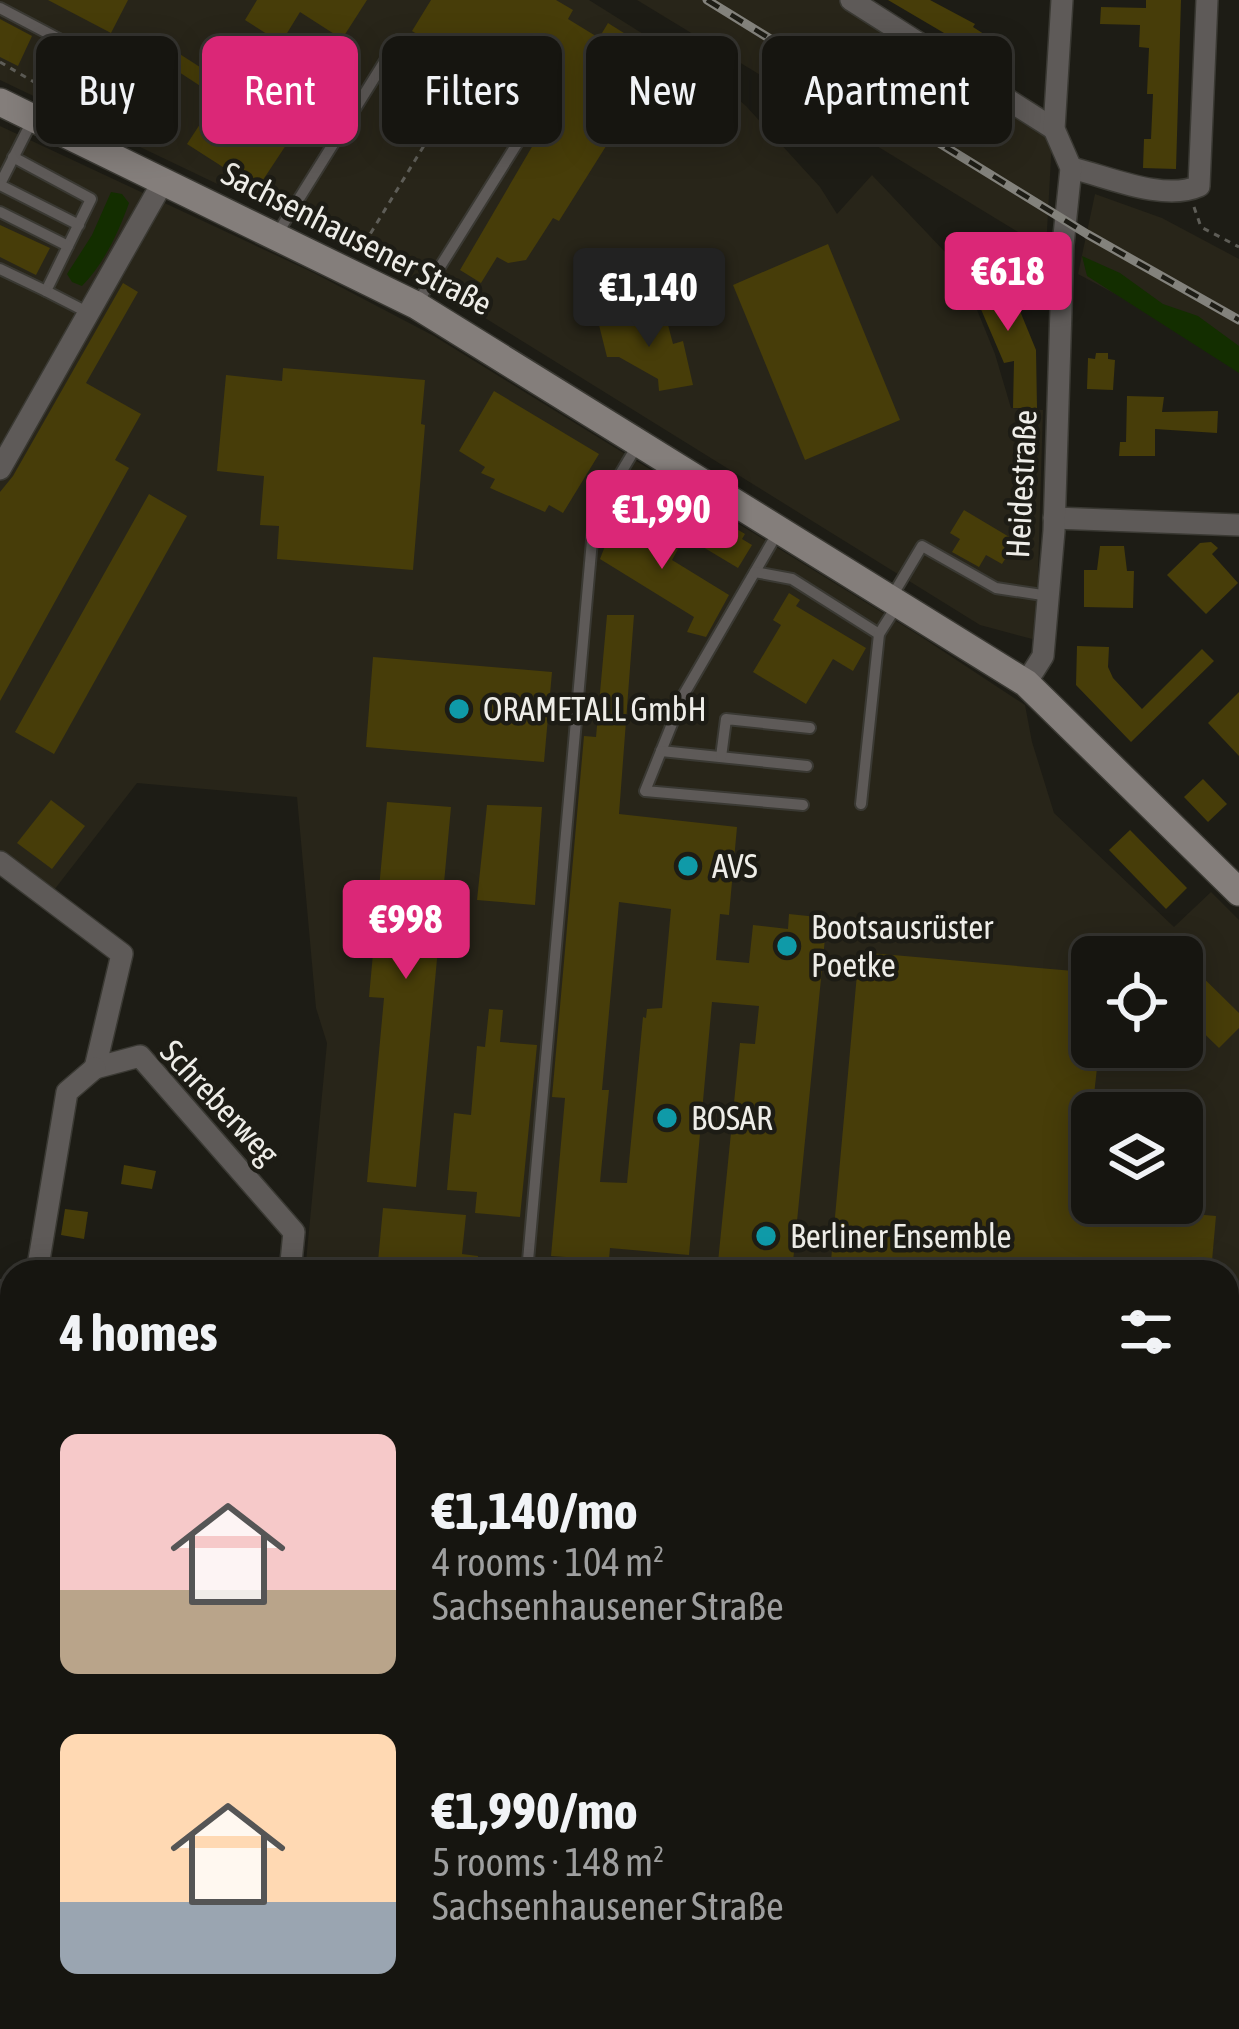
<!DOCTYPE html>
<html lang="en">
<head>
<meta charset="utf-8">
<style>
  :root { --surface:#161510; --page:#23221e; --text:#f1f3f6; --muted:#9e9f9f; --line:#353430; --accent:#db2777 }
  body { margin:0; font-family:"Asap Condensed",sans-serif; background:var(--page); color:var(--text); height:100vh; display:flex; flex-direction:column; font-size:45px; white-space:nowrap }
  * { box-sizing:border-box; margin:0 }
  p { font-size:39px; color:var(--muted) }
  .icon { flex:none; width:66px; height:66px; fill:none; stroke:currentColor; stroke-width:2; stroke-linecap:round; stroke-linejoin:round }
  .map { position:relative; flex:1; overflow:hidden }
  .panel { position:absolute; left:0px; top:1260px; width:1239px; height:771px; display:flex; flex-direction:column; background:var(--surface); border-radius:36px 36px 0 0; box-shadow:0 6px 30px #0003,0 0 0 3px var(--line) }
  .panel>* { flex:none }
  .top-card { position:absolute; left:36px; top:36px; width:1167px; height:108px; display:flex; gap:24px }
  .controls { position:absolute; left:1071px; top:936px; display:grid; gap:24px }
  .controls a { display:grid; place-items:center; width:132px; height:132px; border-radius:18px; background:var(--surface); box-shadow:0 6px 30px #0003,0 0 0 3px var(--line); font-size:60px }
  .price { position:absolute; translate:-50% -102px; padding:0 27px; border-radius:12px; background:var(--accent); color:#fff; font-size:39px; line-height:78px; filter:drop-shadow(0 3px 6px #0008) }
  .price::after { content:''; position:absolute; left:50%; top:72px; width:36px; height:27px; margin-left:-18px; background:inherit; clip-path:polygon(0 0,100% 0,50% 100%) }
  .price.current { background:#222; color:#fff }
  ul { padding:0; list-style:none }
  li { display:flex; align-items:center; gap:36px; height:300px; padding:0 60px }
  li span { display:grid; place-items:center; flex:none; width:336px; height:240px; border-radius:18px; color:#555 }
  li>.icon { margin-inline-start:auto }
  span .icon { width:144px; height:144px; fill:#fffc; stroke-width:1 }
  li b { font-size:51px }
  h2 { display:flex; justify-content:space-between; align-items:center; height:144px; padding:0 60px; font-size:51px }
  .pill { padding:0 42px; border-radius:18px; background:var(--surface); box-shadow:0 6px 30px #0003,0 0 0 3px var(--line); font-size:42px; line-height:108px }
  .pill.current { background:var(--accent); color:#fff }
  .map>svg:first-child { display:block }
</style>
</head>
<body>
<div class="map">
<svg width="1239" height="2029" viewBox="0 0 1239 2029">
  <rect width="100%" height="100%" fill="#1d1c15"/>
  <g fill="#282519" fill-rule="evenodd">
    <path d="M0,0H589L715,79L746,106L820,187L837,214L872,175L946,253L973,300L995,354L1011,408L1043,410L1036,640L980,625L443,292L0,80Z"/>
    <path d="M637,0H840L1052,140L1046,249Z"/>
    <path d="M0,126L314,273L434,336L917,634L1025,705L1032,742L1054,813L1174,927L1211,892L1239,920V1670L1227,1669V1272H305L327,1043L316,1008L297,797L137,783L51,894L0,855ZM1092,957H1182V1047H1092ZM1092,1113H1182V1203H1092Z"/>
    <path d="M1095,194L1162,218L1239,259V360L1078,274Z"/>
  </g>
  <g fill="#132e00">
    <path d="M111,192L122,194L129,203C119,231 104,264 82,286L72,282L67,274L92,235Z"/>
    <path d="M1082,256L1120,273L1163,304L1198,316L1239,346V373L1087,276Z"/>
    <path d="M1227,1669L1239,1670V1883L1227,1885Z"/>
  </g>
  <g fill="#000027" stroke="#474761" stroke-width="3">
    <path d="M1239,1883V1966H1227V1885Z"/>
    <path d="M925,2019H1090C1053,2029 964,2029 925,2019Z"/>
  </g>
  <g fill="#473d09" fill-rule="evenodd">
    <path d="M48,0H128L111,33Z"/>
    <path d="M257,0H367L342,39L300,12L281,43L245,20Z"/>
    <path d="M431,0H556L573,10L568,19L599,38L608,23L662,57L559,221L553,218L526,260L508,263L497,257L481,283L460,270L550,116L412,31Z"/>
    <path d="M888,0H930L975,24L973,27L1004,47L991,68L975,58L978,53Z"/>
    <path d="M1146,0H1181L1176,169L1143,168L1144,139H1151L1153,94H1147L1149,48L1139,47L1140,25L1100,24L1101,7L1146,8Z"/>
    <path d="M0,19L32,36L18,66L0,57Z"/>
    <path d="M161,42L217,78L208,91L153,55Z"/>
    <path d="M219,95L239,108L244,100L294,133L257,189L187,144Z"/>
    <path d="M0,225L50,248L36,275L0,257Z"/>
    <path d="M828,244L900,420L805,460L733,285Z"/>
    <path d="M979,264L989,282L1002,277L1009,296L1013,294L1036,350L1037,408H1013L1014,361L1004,363L965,272Z"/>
    <path d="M123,283L138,292L86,383L141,414L115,460L129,468L0,701V492L13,476Z"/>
    <path d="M644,315L646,326L667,321L673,344L683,341L693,385L659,391L658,379L619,357H607L599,325Z"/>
    <path d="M1096,353H1108V359L1115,360L1113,390L1087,389L1088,358L1095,359Z"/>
    <path d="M283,368L425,380L421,424L425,425L413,570L277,559L279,526L260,525L264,476L217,471L226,375L282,381Z"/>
    <path d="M494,391L599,454L563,513L549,505L545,512L490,488L495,479L481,473L485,467L459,451Z"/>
    <path d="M1127,396L1164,397L1162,412L1218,411L1217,433L1155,429V456H1119L1120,442H1126Z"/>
    <path d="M149,494L187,516L54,754L15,732Z"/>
    <path d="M705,510L745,534L742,539L752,545L738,568L688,538Z"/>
    <path d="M964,510L1016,541L1002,564L986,555L979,567L952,552L960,539L950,533Z"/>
    <path d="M617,512L678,549L672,560L729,595L706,637L687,632L694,617L600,559L605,546L602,541Z"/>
    <path d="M1211,542L1218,548L1212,554L1238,583L1206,614L1167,575L1200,543Z"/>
    <path d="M1100,546H1124L1127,571H1134L1133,608L1084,607V570H1097Z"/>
    <path d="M789,593L800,600L796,606L866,648L853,671L833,659L806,704L753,672L781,625L773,620Z"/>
    <path d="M607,615H634L619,814L737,827L729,915L720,914L716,960L749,963L753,925L788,929L789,914L827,918L792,1272H717L740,1043L755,1044L759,1006L712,1002L689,1255L610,1248L609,1260L551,1256L565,1098L552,1097L584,736L596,737ZM619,902L671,909L662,1008L647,1009L646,1018L643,1017L627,1183L600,1182L609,1090H602Z"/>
    <path d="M1077,646L1109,647L1108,667L1113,678L1142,709L1202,649L1214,661L1131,742L1076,685Z"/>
    <path d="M373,657L552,672L544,762L366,747Z"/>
    <path d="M1239,692V756L1208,723Z"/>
    <path d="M1203,779L1227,804L1208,822L1184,797Z"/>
    <path d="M51,800L85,826L52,869L17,843Z"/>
    <path d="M387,802L451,807L416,1187L367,1182L384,998L369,997Z"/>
    <path d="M487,805L542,807L535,905L477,900Z"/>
    <path d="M1130,830L1187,888L1166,909L1109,850Z"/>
    <path d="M859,952L1085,972L1083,995H1075L1070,1047L1099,1050L1092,1113V1203H1158L1157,1211L1216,1216L1211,1272H830Z"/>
    <path d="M1182,957L1239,1013V1028L1219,1048L1182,1012Z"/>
    <path d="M489,1009L503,1010L500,1042L537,1045L520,1217L475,1213L477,1192L447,1190L454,1113L471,1115L477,1046L485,1047Z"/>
    <path d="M124,1165L156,1171L152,1189L121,1184Z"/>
    <path d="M383,1208L466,1215L462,1254L478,1256L477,1272H377Z"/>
    <path d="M65,1209L88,1212L84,1239L61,1235Z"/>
  </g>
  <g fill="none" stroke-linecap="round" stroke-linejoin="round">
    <g stroke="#3a3933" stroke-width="14">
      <g id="lane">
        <path d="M0,8L114,68L77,135"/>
        <path d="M13,157L91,199L46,291L87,312"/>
        <path d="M0,184L32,121"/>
        <path d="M0,185L79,225"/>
        <path d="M0,212L68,246"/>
        <path d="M277,234L398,40L530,123L418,302"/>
        <path d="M0,269L46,291"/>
        <path d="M778,532L684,694L645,791L803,805"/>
        <path d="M755,572L792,579L879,634"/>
        <path d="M891,598L922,546L996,588L1049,596"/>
        <path d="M661,751L807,766"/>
        <path d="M721,757L726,719L810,728"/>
        <path d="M861,804L879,634L898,604"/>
        <path d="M527,1272L594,518L638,444"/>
      </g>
    </g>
    <g stroke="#3a3933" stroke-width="24">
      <g id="street">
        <path d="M851,0L1054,129"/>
        <path d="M1071,168C1107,176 1163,202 1199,186L1207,0"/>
        <path d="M0,469L164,180"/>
        <path d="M1054,518L1239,525"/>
        <path d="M1026,683L1043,656L1054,531L1063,245L1071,168L1054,129L1062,0"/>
        <path d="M0,862L122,954L95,1068L140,1056L294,1232L290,1272"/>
        <path d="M37,1272L67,1092L95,1068"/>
        <path d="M0,1291L12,1293"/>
        <path d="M0,1519L12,1439"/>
        <path d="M0,1675L12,1677"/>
        <path d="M0,1852L12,1854"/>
        <path d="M0,1978L12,1980"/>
        <path d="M236,2019L277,2028L308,2019"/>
        <path d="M485,2019L488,2029"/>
        <path d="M823,2019L850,2029"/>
        <path d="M1108,2029L1124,2019"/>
        <path d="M1212,2029L1217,2019"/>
      </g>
    </g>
    <g stroke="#3a3933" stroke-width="30">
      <path id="secondary" d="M0,102L416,305L1026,683L1239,892"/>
    </g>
    <g stroke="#5e5d57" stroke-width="3" stroke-dasharray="6 6" stroke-linecap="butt">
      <path d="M0,62L34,82"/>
      <path d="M1194,207L1201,227L1239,247"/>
      <path d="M358,254L456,93"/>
      <path d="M1227,1700L1239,1701"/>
      <path d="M1227,1776L1239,1777"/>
      <path d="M1227,1835H1239"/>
      <path d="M1227,1995L1239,1993"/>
      <path d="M696,2029V2019"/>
    </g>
    <use href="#lane" stroke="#5e5a58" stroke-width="10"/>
    <use href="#street" stroke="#5e5a58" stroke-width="21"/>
    <use href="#secondary" stroke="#847e7b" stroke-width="27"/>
    <g stroke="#83827c" stroke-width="9">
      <path id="rail" d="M707,0L1087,234L1239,320"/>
    </g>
    <use href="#rail" stroke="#1d1c15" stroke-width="4.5" stroke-dasharray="14" stroke-linecap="butt"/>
  </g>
  <g fill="#0f9aa8" stroke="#1d1c15" stroke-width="4.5">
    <circle cx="459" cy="709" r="12"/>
    <circle cx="688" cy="866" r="12"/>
    <circle cx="787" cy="946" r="12"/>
    <circle cx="667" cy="1118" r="12"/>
    <circle cx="766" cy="1236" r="12"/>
  </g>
  <g text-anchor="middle" stroke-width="9" stroke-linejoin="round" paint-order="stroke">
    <g font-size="33" fill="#eeede8" stroke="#1d1c15">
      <text transform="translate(357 238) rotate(27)" y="12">Sachsenhausener Straße</text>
      <text transform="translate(1021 484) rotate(-87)" y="12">Heidestraße</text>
      <text transform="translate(220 1102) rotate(47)" y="12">Schreberweg</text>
    </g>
    <g font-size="33" fill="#eeede8" stroke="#1d1c15" text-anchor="start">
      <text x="483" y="721">ORAMETALL GmbH</text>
      <text x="712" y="878">AVS</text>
      <text x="811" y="939">Bootsausrüster<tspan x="811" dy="38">Poetke</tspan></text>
      <text x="691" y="1130">BOSAR</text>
      <text x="790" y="1248">Berliner Ensemble</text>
    </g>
  </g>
</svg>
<div class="controls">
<a><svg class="icon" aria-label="locate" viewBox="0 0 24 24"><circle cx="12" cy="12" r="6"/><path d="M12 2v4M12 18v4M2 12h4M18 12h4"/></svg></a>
<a><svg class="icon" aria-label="layers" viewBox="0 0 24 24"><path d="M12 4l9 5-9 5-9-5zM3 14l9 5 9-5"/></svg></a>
</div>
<b class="price" style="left:1008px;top:334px">€618</b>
<b class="price current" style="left:649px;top:350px">€1,140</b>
<b class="price" style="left:662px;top:572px">€1,990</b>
<b class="price" style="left:406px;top:982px">€998</b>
<div class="top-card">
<a class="pill">Buy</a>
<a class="pill current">Rent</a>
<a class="pill">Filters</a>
<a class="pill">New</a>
<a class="pill">Apartment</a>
</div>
<section class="panel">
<h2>4 homes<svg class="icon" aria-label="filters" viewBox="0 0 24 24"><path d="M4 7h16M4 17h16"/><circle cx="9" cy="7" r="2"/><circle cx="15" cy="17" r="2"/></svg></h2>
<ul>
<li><span style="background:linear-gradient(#f6c9c9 65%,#b9a48a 0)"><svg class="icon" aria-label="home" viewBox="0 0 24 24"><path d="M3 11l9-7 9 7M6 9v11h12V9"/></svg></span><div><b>€1,140/mo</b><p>4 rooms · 104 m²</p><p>Sachsenhausener Straße</p></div></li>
<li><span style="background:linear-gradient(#ffd9b3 70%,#9aa5b1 0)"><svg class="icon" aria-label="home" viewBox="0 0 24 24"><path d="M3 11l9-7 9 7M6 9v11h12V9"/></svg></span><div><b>€1,990/mo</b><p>5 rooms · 148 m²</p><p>Sachsenhausener Straße</p></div></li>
</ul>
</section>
</div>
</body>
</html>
